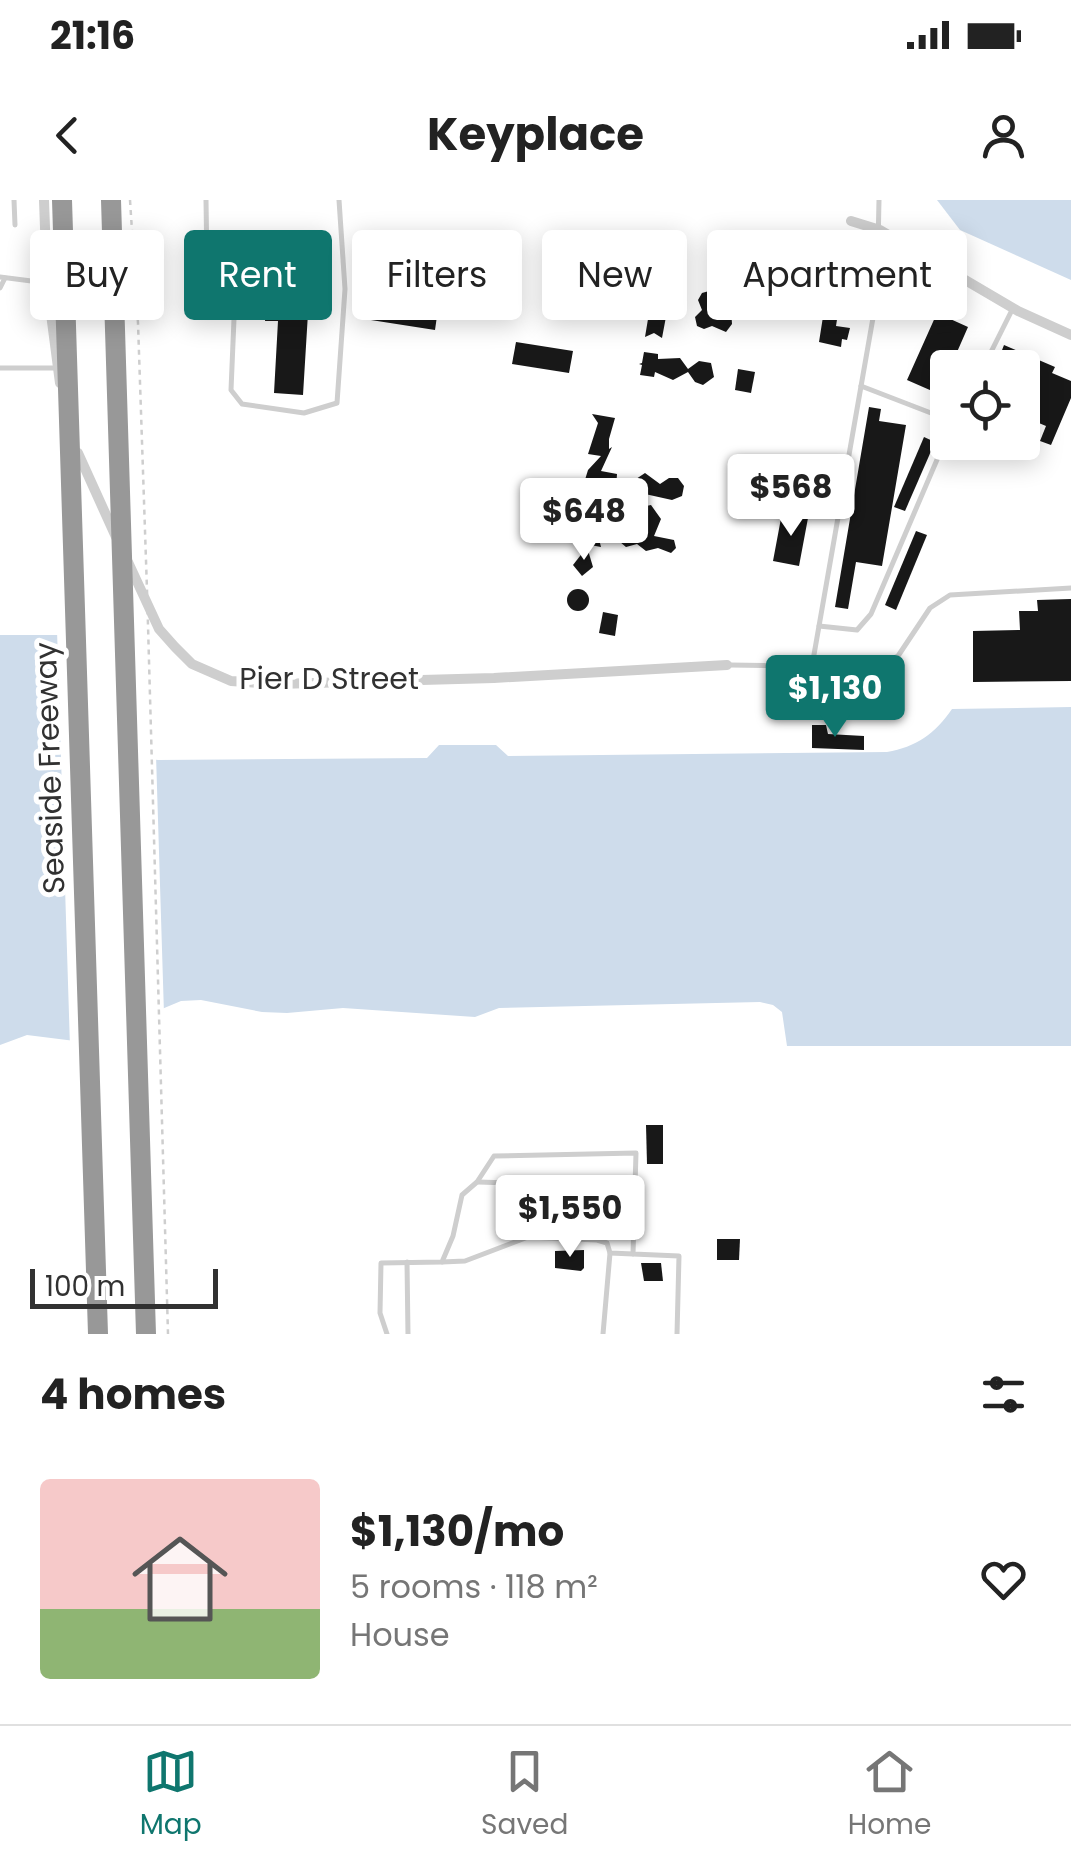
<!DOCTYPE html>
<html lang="en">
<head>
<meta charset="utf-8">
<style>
  :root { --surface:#fff; --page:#f2f2f2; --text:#222; --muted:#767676; --line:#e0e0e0; --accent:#0f766e }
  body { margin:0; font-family:Poppins,sans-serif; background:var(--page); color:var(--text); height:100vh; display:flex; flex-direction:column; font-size:38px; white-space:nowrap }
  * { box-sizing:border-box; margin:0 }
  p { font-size:32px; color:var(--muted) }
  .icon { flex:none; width:55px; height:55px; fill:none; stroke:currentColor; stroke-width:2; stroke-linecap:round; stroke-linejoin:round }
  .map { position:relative; height:1134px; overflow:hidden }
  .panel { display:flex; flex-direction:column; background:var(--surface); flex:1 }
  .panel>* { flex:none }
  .banner { position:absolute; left:30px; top:30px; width:1012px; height:90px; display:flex; gap:20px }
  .fabs { position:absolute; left:930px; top:150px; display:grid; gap:20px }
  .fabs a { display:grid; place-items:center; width:110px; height:110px; border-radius:10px; background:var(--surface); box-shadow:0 5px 25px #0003; font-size:50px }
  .scale { position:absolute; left:30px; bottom:25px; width:188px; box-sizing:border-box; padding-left:10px; border:5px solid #313131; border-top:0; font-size:28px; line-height:35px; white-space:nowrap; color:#313131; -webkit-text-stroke:8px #fff; paint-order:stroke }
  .price { position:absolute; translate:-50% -85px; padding:0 22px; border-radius:10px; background:#fff; color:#222; font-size:32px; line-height:65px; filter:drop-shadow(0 2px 5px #0008) }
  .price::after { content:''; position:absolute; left:50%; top:60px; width:30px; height:22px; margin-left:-15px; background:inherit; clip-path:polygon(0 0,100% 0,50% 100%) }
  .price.active { background:var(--accent); color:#fff }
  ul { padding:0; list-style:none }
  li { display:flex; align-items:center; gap:30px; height:250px; padding:0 40px }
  li span { display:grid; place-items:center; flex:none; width:280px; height:200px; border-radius:10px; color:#555 }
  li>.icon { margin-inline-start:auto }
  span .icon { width:120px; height:120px; fill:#fffc; stroke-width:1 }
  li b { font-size:42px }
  h2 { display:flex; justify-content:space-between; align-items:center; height:120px; padding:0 40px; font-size:42px }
  .tag { padding:0 35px; border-radius:10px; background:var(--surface); box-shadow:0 5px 25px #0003; font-size:35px; line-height:90px }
  .tag.active { background:var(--accent); color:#fff }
  .status { display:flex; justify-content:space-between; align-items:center; height:70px; padding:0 50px; background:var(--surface); direction:ltr }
  .status svg { height:28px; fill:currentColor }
  header { display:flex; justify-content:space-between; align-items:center; height:130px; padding:0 40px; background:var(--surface); font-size:45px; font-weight:700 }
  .menu { display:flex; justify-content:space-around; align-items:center; height:140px; border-top:2px solid var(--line); background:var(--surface); font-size:28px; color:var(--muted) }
  .menu a { display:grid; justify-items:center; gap:5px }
  .menu .active { color:var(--accent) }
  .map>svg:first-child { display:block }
</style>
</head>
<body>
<div class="status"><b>21:16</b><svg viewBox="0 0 49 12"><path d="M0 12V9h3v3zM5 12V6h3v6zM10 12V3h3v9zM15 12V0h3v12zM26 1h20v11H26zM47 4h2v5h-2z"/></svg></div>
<header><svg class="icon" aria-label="back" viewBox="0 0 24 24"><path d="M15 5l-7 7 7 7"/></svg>Keyplace<svg class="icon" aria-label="person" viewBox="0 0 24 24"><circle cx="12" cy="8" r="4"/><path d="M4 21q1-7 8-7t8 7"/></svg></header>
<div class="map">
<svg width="1071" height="1134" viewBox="0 0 1071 1134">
  <rect width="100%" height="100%" fill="#fff"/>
  <g fill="#cedceb">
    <path d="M937,0H1071V80L960,30Z"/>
    <path d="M0,435H58L97,530L142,558L158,560L427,558L439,545H496L508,556L887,552C916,547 935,534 952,509L1071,507V846H787L782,812L773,805L760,802L499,808L475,817L343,808L287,813L262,812L201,800L181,801L83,842L27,835L0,845Z"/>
  </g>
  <path fill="#fff" d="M57,430L77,445L104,531L130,549L156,555L164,814L130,843L116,846L70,847Z"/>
  <g fill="#181818">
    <path d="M372,35L491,54L488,70L505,73L497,120L462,114L460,119L437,116L435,130L358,118Z"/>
    <path d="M673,39L680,41L683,47L676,57L678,70L670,74L662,66L668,56L666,45Z"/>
    <path d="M263,79L329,83L327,114L308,113L303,195L274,193L278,121H265L266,110H261Z"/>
    <path d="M752,79L760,86L754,98L756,106L753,113L746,115L731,109L732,124L726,132L712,126L704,129L697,126L695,117L702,110L698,100L702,93L709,91L718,99L727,95L741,99L743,83Z"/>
    <path d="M828,85L842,87L836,126L850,128L847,140L842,139L841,147L819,142Z"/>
    <path d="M651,101L658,106H668L662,138L654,133L645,137Z"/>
    <path d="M937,113L968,127L950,168H948L939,194L907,180Z"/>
    <path d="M516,142L573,151L569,173L512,164Z"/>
    <path d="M1004,145L1055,167L1052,173L1071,181V198L1051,245L1040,241L1046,226L1022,216V189L1032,168H995Z"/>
    <path d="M644,152L658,154V159L680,158L688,169L699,161L711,163L714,177L703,185L695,182L688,172L673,180L655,172L654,177L640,175L642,165L639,164L642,163Z"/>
    <path d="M738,169L755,172L751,193L735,190Z"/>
    <path d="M869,207L881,209L879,221L906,225L882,366L856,362L848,409L835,407Z"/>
    <path d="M592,214L615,218L609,239V249L612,247L601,271L617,274L616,289L584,283L588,270L601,256L588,254L598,223Z"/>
    <path d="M924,237L935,242L905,311L894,307Z"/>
    <path d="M645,273L660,284L669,278H678L684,286L682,296L672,300L636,292V279Z"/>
    <path d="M578,302L608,307L599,317L605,328L597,331L601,347L580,343L578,323L582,318Z"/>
    <path d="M651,305L661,319L654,336L674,340L676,348L671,353L658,348L646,351L637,344L626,347L620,342L621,334L629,327L624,317L626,310Z"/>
    <path d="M785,311L808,318L799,366L773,361L782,313Z"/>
    <path d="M916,331L927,335L896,410L885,405Z"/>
    <path d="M587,347L593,367L582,376L573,365Z"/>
    <circle cx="578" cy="400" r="11"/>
    <path d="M1071,399V481L973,482V431L1020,430L1019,411H1038L1037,400Z"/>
    <path d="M603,412L618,415L615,436L599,433Z"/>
    <path d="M812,525H826L828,534L864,536V550L812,548Z"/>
    <path d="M646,925H663V964H647Z"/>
    <path d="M717,1039H740L739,1060H717Z"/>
    <path d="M584,1050V1068L581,1071L555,1068V1051Z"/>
    <path d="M641,1063H661L663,1081H644Z"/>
  </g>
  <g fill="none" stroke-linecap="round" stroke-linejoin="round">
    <g stroke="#cecece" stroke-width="5">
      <path d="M14,0L15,25"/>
      <path d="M206,0L207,67L234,119L231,190L242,204L304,213L337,203L345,89L339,0"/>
      <path d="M0,77L47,83"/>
      <path d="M0,88L5,78"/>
      <path d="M0,168H56"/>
      <path d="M983,168L1013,108"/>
      <path d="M861,186L931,213H948"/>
      <path d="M819,426L857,430L871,414L948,234"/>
      <path d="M730,465L876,467L898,456L930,408L950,395L1071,388"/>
      <path d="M812,466L877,95L879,0"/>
      <path d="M478,982L635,987"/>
      <path d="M407,1062L408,1134"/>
      <path d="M442,1062L465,1061L528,1037L597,1040L607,1043L610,1053L633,1054"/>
      <path d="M387,1134L380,1113L381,1063L442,1062L453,1036L462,995L477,982L494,956L636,953L633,1054L679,1056L677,1134"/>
      <path d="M603,1134L610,1053"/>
    </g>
    <g stroke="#cecece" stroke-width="10">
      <path d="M44,0L47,83L60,183"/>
      <path d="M851,21L880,30L1018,111L1071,135"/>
      <path d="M78,253L116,337"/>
      <path d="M128,362L159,429L175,447L192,464L231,481L277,484L494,478L727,465"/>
    </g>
    <path stroke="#cecece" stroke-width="2.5" stroke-dasharray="5 5" stroke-linecap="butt" d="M130,0L138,123L147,390L168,1134"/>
    <g stroke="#989898" stroke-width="20">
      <path d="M62,0L98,1134"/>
      <path d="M111,0L146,1134"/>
    </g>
  </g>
  <g text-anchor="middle" stroke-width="10" stroke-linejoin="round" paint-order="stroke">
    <g font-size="30" fill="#313131" stroke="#fff">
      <text x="329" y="489">Pier D Street</text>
      <text transform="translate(50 568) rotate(-92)" y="10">Seaside Freeway</text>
    </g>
  </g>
</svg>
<div class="fabs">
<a><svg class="icon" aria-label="locate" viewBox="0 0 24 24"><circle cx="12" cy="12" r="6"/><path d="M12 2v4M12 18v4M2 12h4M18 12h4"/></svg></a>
</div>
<div class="scale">100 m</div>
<b class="price" style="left:791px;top:339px">$568</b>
<b class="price" style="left:584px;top:363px">$648</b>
<b class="price active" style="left:835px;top:540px">$1,130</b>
<b class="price" style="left:570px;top:1060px">$1,550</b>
<div class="banner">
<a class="tag">Buy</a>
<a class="tag active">Rent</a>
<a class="tag">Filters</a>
<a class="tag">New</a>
<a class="tag">Apartment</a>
</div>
</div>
<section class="panel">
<h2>4 homes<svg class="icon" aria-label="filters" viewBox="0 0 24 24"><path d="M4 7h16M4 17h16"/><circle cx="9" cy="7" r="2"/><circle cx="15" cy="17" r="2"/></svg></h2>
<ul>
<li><span style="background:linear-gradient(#f6c9c9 65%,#8fb573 0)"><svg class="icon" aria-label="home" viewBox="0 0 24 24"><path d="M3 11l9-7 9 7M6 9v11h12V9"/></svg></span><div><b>$1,130/mo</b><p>5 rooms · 118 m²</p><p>House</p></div><svg class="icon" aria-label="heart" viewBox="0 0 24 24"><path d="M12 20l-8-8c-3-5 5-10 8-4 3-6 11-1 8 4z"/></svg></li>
</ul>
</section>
<nav class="menu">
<a class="active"><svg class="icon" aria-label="map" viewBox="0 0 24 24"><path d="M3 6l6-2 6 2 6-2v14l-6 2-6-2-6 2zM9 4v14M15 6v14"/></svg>Map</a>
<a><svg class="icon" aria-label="saved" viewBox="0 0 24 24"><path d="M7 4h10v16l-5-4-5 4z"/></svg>Saved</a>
<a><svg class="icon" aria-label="home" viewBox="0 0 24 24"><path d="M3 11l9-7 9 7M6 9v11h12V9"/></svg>Home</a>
</nav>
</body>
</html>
